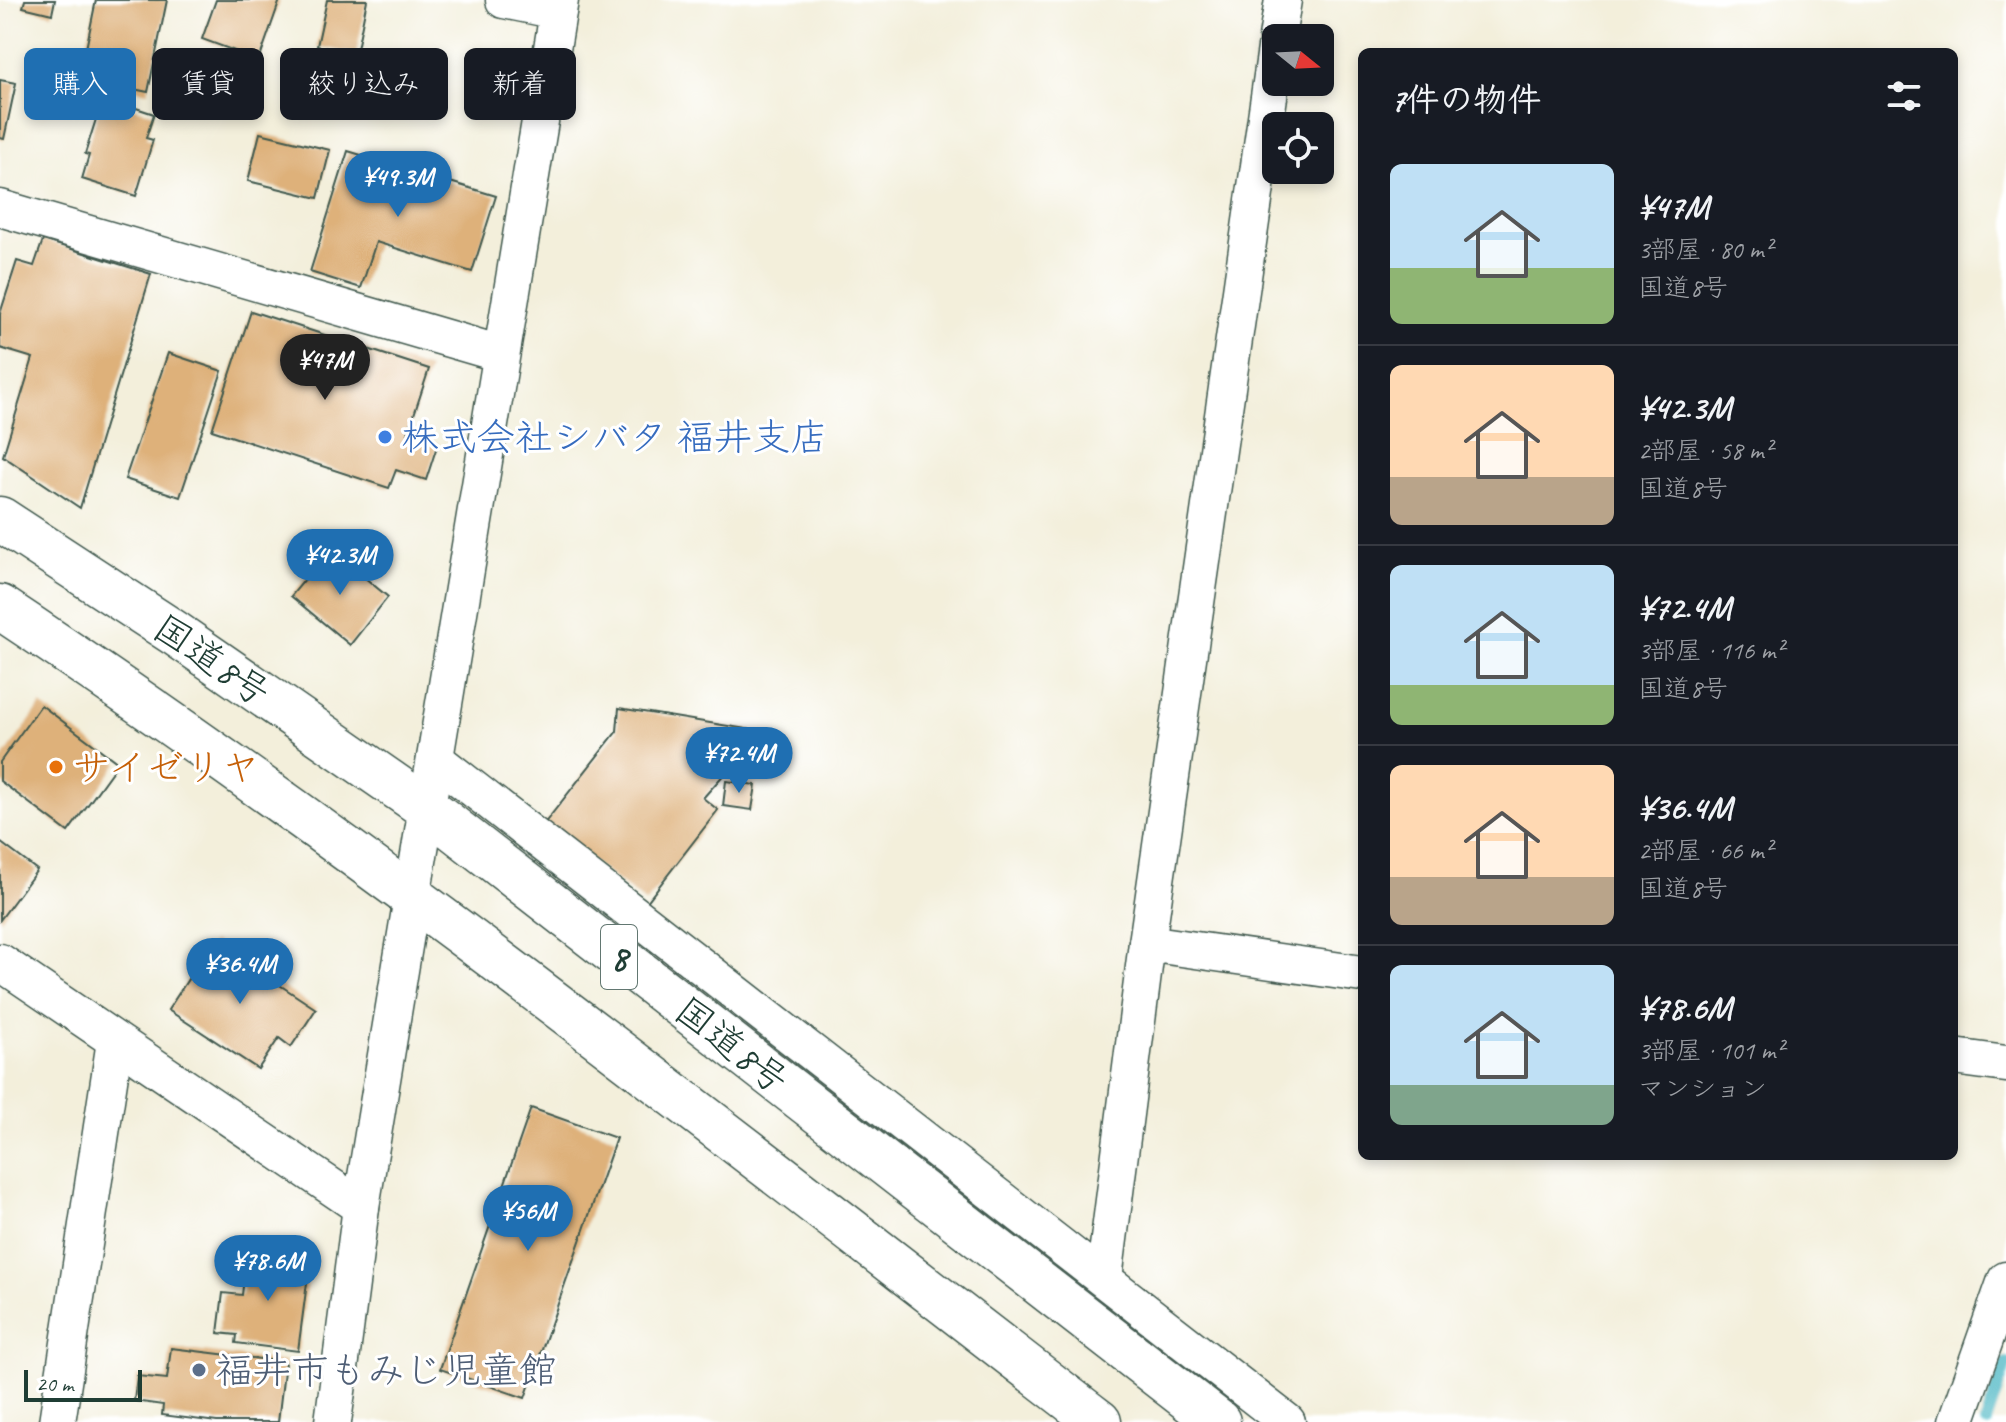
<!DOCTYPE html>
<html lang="ja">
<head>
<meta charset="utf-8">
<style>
  :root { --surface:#171b24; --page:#242831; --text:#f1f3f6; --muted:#9ea1a6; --line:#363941; --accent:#1f6fb2 }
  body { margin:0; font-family:Caveat,"Klee One",sans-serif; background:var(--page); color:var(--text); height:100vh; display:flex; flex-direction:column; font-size:30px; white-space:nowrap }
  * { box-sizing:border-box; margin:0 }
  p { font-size:26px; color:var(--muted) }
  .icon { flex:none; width:44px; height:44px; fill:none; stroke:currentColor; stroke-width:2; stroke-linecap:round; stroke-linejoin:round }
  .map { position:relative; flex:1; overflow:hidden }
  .drawer { position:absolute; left:1358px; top:48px; width:600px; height:1112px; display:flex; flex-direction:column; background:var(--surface); border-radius:12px; box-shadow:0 4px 12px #0003 }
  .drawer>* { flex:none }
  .banner { position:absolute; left:24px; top:48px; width:760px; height:72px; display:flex; gap:16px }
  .needle { width:52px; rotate:108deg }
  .buttons { position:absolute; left:1262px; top:24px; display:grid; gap:16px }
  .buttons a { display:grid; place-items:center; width:72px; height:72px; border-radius:12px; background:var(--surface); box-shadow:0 4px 12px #0003; font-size:40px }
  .scale { position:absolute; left:24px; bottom:20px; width:118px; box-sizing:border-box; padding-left:8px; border:4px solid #1f3d34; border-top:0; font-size:22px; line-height:28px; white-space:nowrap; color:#1f3d34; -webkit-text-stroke:6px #fff; paint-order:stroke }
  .price { position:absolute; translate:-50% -68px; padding:0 18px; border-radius:28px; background:var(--accent); color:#fff; font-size:26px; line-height:52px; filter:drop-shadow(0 2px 4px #0008) }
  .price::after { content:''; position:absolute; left:50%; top:48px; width:24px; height:18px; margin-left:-12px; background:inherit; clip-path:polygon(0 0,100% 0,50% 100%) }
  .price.current { background:#222; color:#fff }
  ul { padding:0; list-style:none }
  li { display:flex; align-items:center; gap:24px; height:200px; padding:0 32px }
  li+li { border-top:2px solid var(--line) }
  li span { display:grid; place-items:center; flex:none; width:224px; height:160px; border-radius:12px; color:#555 }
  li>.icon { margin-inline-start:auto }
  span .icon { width:96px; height:96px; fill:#fffc; stroke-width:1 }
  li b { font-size:34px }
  h2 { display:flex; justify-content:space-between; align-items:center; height:96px; padding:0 32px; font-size:34px }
  .chip { padding:0 28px; border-radius:12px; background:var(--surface); box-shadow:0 4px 12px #0003; font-size:28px; line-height:72px }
  .chip.current { background:var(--accent); color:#fff }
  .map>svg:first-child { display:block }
</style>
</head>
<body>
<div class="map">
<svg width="2006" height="1422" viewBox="0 0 2006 1422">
  <rect width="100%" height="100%" fill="#fff"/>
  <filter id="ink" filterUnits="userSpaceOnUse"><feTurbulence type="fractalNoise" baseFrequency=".0125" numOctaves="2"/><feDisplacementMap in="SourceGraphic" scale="16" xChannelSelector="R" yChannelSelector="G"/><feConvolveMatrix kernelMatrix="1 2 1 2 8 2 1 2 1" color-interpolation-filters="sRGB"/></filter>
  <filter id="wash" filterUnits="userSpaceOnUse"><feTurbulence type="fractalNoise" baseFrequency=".006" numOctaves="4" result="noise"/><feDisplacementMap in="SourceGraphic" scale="32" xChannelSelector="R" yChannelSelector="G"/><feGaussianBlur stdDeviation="1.8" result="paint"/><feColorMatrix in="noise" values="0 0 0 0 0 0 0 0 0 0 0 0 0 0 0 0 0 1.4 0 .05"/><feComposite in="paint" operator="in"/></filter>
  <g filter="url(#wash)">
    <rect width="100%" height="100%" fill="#f3efdb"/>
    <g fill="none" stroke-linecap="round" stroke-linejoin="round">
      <path stroke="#48b6c3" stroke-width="12" d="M1986,1422L2006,1363"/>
    </g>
    <g id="blocks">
      <g fill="#deb17a">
        <path d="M25,0H55L52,14L23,7Z"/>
        <path d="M96,0H167L148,92L80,78Z"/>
        <path d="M216,0H280L259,60L202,39Z"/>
        <path d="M327,0H367L356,54L317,46Z"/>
        <path d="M0,80L16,83L4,139L0,138Z"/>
        <path d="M103,97L154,114L146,138L153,140L136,196L82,179L89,155L85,154Z"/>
        <path d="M260,133L330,150L318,198L248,181Z"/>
        <path d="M348,151L496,196L472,272L376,242L361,288L310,272Z"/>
        <path d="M43,240L151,274L80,508L3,456L33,358L0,348V314L17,261L34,266Z"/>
        <path d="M251,311L429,369L408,433L438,443L426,480L396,470L389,488L212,430Z"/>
        <path d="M168,353L222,371L180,497L125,479Z"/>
        <path d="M330,549L388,597L350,645L291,596Z"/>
        <path d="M41,705L118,763L68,832L0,781V762Z"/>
        <path d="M619,708L759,731L756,758L741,755L703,798L718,810L646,903L544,824L617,731Z"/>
        <path d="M726,781L756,785L752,810L723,806Z"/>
        <path d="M0,842L37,870L0,920Z"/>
        <path d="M213,941L316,1009L291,1047L279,1038L258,1069L168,1010Z"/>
        <path d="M531,1108L616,1138L525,1398L440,1369Z"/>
        <path d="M247,1252L310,1260L298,1351L236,1343L237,1335L218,1333L223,1293L242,1295Z"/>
        <path d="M171,1348L285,1362L278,1422H217L162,1415L163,1405L134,1401L137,1376L167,1379Z"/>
      </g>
    </g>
  </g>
  <g filter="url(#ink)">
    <use href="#blocks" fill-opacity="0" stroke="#3f584d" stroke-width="2"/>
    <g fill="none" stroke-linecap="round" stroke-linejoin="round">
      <g stroke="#3f584d" stroke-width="39">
        <g id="minor">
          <path d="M504,0L558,11"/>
          <path d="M1277,38L1283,0"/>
          <path d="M0,208L501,354"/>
          <path d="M435,759L1287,1422"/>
          <path d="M1147,943L1362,974"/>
          <path d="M0,962L361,1207"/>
          <path d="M1954,1057L2006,1064"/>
          <path d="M1104,1278L1147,943L1276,48"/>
          <path d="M57,1422L115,1041"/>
          <path d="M333,1422L361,1207L560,0"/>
          <path d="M1956,1422L2006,1280"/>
        </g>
      </g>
      <g stroke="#3f584d" stroke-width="47">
        <g id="trunk">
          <path d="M0,519L176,634L427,808L1218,1422"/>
          <path d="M0,607C380,859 737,1144 1099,1422"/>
        </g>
      </g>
      <use href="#minor" stroke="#fff" stroke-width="36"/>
      <use href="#trunk" stroke="#fff" stroke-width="44"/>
    </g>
  </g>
  <circle fill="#3f7fe0" stroke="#fff" stroke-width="3" cx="385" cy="437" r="8"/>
  <circle fill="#e8710a" stroke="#fff" stroke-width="3" cx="56" cy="767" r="8"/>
  <circle fill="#5c6f8a" stroke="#fff" stroke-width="3" cx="199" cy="1370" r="8"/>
  <g text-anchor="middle" stroke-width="6" stroke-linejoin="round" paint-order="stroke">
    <rect fill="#fff" stroke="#627771" stroke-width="2" x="601" y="925" width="36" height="64" rx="6"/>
    <g font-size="36" font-weight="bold" fill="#1f3d34">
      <text x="619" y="970">8</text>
    </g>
    <g font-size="38" fill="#366cbe" stroke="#fff" text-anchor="start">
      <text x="401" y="450">株式会社シバタ 福井支店</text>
    </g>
    <g font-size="38" fill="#1f3d34" stroke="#fff">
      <text transform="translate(212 660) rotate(34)" y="13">国道8号</text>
      <text transform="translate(732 1045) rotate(38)" y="13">国道8号</text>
    </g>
    <g font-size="38" fill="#c56008" stroke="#fff" text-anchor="start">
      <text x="72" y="780">サイゼリヤ</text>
    </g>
    <g font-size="38" fill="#4e5e75" stroke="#fff" text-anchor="start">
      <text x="215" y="1383">福井市もみじ児童館</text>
    </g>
  </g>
</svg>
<div class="buttons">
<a><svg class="needle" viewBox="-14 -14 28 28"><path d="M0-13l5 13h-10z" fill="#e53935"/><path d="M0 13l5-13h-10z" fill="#9ea1a6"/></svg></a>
<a><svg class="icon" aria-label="locate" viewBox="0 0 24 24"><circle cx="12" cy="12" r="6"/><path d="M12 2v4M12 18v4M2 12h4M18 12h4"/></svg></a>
</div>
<div class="scale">20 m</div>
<b class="price" style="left:398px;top:219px">¥49.3M</b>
<b class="price current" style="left:325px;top:402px">¥47M</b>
<b class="price" style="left:340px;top:597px">¥42.3M</b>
<b class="price" style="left:739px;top:795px">¥72.4M</b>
<b class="price" style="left:240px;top:1006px">¥36.4M</b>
<b class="price" style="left:528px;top:1253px">¥56M</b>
<b class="price" style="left:268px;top:1303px">¥78.6M</b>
<div class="banner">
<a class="chip current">購入</a>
<a class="chip">賃貸</a>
<a class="chip">絞り込み</a>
<a class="chip">新着</a>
</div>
<section class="drawer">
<h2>7件の物件<svg class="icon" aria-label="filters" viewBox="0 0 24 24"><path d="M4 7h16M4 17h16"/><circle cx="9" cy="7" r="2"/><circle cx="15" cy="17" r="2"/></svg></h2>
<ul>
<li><span style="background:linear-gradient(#bfe0f5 65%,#8fb573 0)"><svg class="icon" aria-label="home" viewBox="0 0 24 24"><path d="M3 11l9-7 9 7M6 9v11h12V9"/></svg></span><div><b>¥47M</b><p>3部屋 · 80 m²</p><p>国道8号</p></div></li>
<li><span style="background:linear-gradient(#ffd9b3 70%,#b9a48a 0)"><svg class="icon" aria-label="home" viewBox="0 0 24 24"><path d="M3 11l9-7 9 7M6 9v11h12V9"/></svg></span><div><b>¥42.3M</b><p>2部屋 · 58 m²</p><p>国道8号</p></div></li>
<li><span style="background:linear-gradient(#bfe0f5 75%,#8fb573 0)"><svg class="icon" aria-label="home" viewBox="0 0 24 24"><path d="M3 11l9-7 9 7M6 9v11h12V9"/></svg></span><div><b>¥72.4M</b><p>3部屋 · 116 m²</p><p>国道8号</p></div></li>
<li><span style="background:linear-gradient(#ffd9b3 70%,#b9a48a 0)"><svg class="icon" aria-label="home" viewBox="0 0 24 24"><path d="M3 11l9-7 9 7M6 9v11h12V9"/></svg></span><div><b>¥36.4M</b><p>2部屋 · 66 m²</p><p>国道8号</p></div></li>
<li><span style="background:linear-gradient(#bfe0f5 75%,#7fa58c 0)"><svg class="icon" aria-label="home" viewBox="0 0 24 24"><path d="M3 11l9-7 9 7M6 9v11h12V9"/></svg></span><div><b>¥78.6M</b><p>3部屋 · 101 m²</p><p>マンション</p></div></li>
</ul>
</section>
</div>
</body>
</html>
